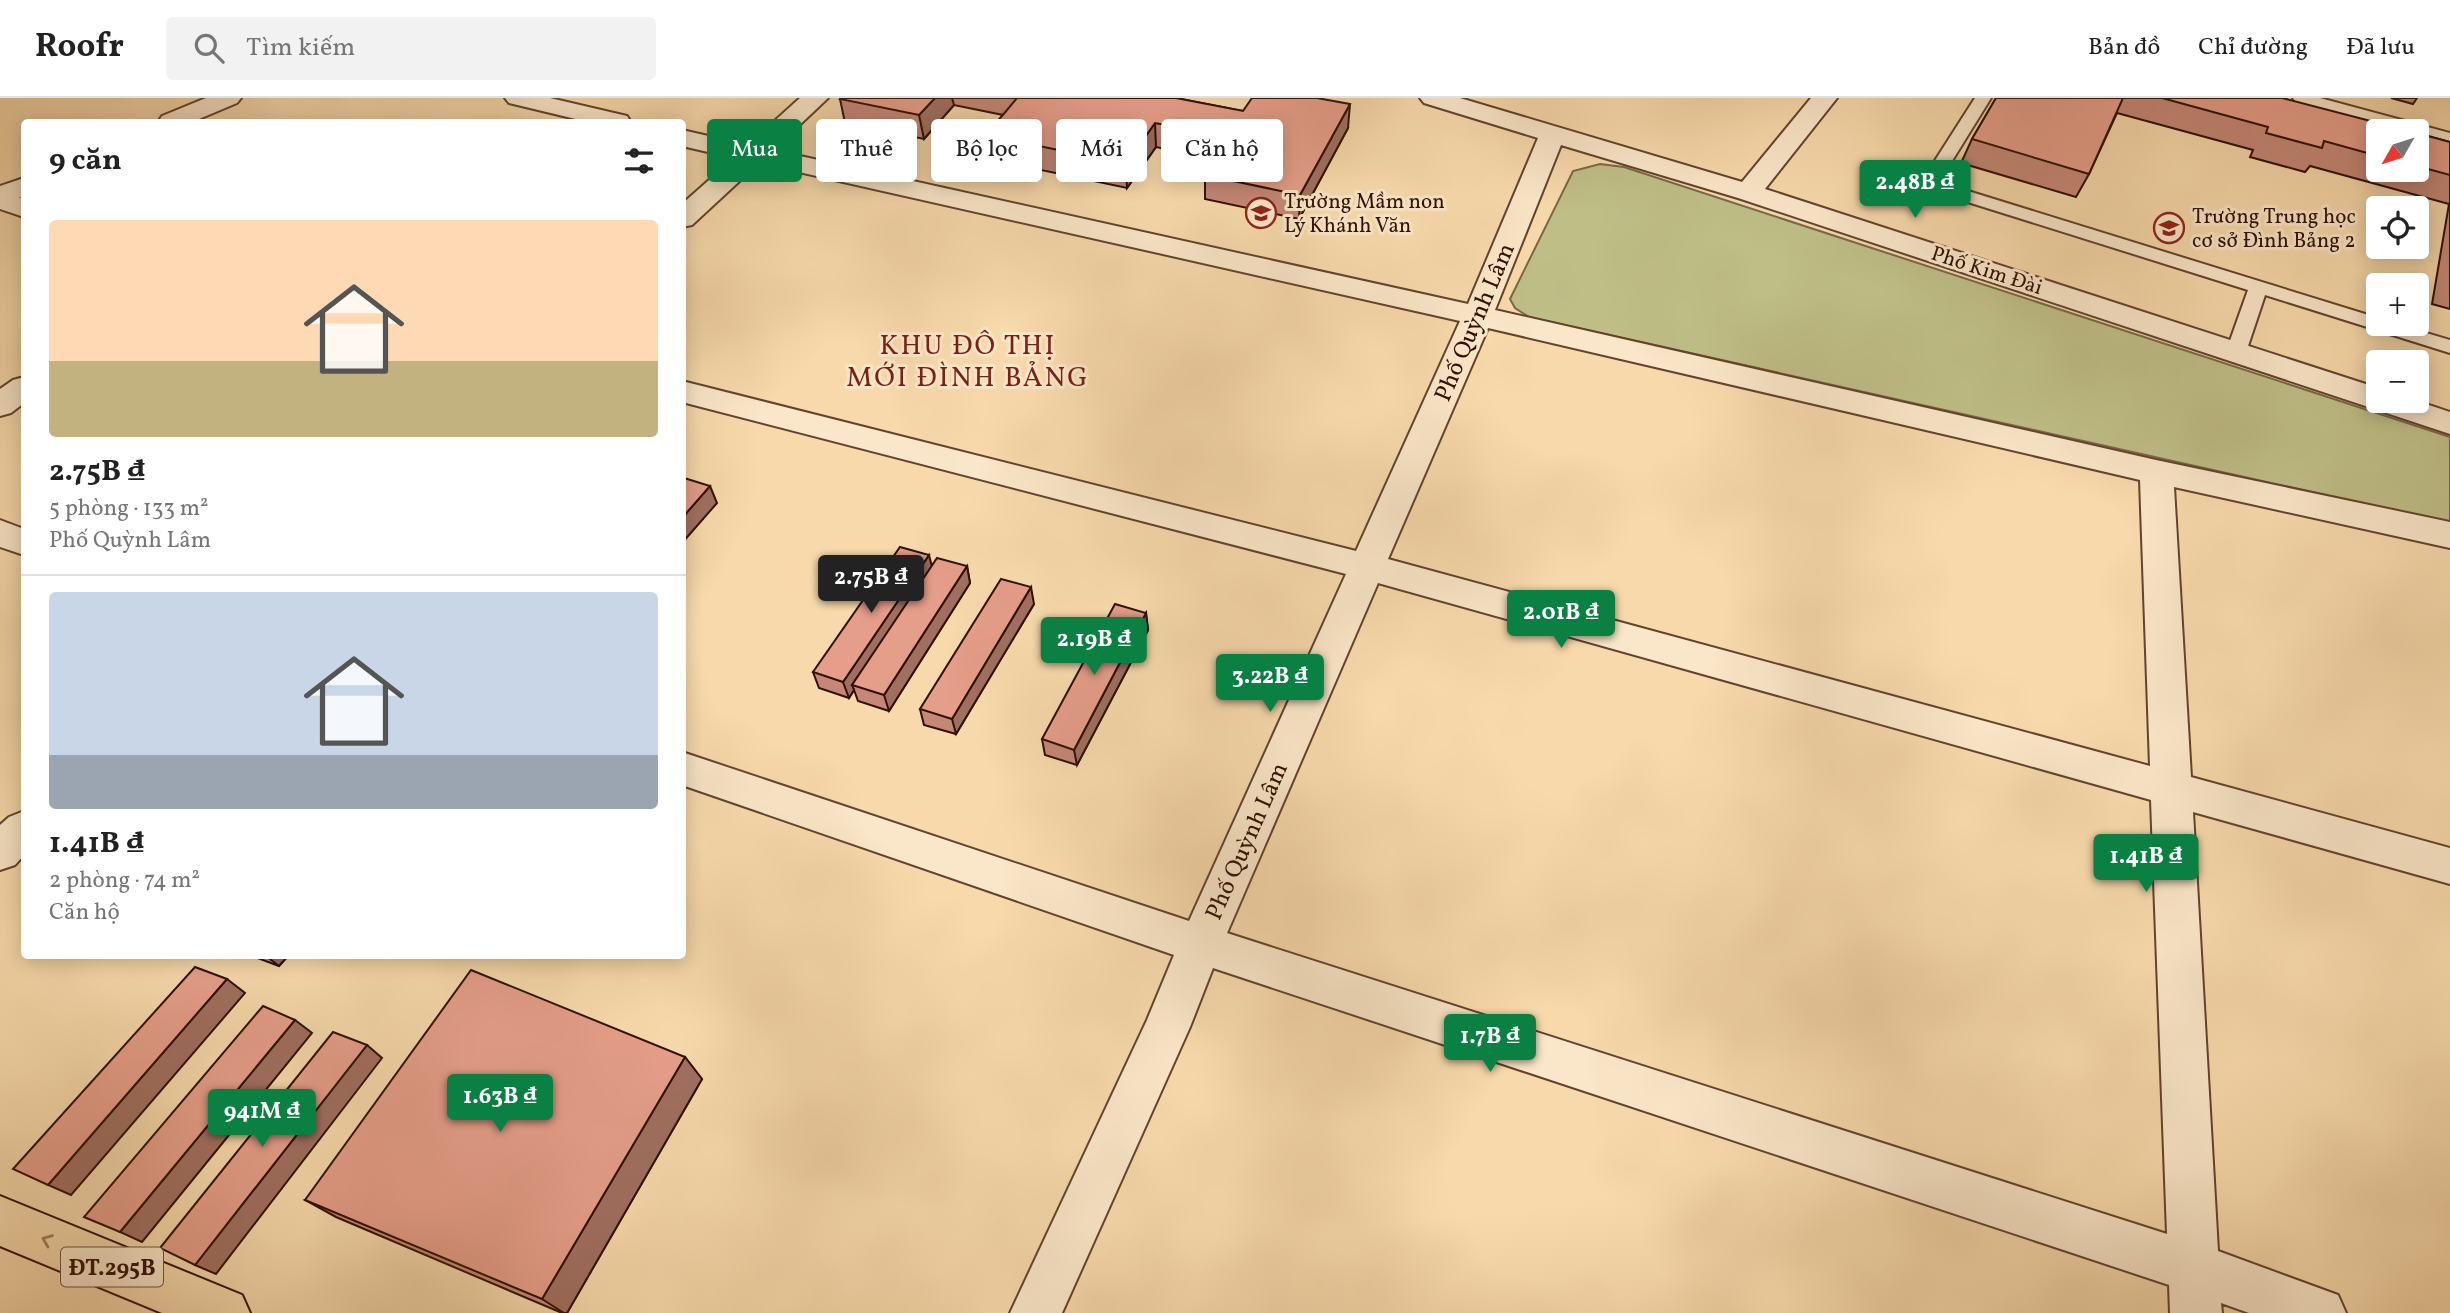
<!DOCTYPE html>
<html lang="vi">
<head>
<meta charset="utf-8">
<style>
  :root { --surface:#fff; --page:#f2f2f2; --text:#222; --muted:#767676; --line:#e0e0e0; --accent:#0b8043 }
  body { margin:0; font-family:Vollkorn,serif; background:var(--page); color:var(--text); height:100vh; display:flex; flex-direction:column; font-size:26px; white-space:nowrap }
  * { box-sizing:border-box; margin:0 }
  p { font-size:23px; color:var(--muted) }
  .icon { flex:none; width:38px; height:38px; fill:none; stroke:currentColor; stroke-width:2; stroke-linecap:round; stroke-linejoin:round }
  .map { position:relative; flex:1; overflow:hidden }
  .side { position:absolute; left:21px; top:21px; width:665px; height:840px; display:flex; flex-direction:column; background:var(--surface); border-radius:7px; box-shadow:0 4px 18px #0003 }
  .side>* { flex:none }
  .top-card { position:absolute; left:707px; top:21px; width:665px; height:63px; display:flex; gap:14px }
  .needle { width:46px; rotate:231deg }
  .controls { position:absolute; left:2366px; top:21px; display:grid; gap:14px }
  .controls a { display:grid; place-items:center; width:63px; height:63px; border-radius:7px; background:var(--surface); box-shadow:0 4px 18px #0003; font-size:35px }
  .price { position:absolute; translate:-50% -60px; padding:0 16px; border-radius:7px; background:var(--accent); color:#fff; font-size:23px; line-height:46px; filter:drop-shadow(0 2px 4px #0008) }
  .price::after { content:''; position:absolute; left:50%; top:42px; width:21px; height:16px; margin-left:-10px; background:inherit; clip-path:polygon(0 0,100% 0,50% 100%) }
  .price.selected { background:#222; color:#fff }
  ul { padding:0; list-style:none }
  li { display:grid; align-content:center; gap:14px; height:371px; padding:0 28px }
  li+li { border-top:2px solid var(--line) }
  li span { display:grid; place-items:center; height:217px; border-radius:7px; color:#555 }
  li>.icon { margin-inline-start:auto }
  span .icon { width:126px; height:126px; fill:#fffc; stroke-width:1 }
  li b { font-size:30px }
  h2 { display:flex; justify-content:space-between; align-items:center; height:84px; padding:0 28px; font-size:30px }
  .pill { padding:0 24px; border-radius:7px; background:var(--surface); box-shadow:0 4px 18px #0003; font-size:24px; line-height:63px }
  .pill.selected { background:var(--accent); color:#fff }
  header { display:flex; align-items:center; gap:42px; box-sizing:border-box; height:98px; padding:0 35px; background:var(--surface); border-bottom:2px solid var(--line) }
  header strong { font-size:33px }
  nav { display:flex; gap:38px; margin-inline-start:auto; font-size:24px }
  .search { width:490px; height:63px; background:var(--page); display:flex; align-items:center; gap:18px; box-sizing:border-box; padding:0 24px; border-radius:7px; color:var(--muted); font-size:26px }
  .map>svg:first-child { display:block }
</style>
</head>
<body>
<header>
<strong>Roofr</strong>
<div class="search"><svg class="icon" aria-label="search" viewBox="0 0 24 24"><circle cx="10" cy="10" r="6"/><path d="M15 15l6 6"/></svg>Tìm kiếm</div>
<nav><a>Bản đồ</a><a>Chỉ đường</a><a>Đã lưu</a></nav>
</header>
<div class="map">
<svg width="2450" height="1215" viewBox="0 0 2450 1215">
  <rect width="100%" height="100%" fill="#f7d9ab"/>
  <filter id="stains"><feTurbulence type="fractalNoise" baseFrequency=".00286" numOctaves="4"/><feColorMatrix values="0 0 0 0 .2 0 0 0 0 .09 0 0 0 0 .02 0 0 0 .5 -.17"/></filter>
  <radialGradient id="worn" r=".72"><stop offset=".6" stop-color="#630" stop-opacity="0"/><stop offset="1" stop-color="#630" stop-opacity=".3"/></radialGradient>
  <path fill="#bfbe87" stroke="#786845" stroke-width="2" d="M1600,66L1624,69L2450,339V425L1529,219L1515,210L1510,201L1573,73Z"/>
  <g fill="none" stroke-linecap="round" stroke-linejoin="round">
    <g stroke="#62432d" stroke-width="4">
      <g id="service">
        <path d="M1975,0H1991L1939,84L2378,220V226H2396L2450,242V255L2265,197L2246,254L2243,258H2229L2226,254L2248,192L1923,90L1920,86Z"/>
        <path d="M2293,0H2320L2450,35V45L2417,36V33H2406L2295,3Z"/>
      </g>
    </g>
    <g stroke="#62432d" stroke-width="4">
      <g id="minor">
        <path d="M505,0H550L627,18L631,24H588L509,5Z"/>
        <path d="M800,0H828L773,52L1468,206L1538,40L1424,5L1420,0H1460L1742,84L1811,0H1837L1765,91L2378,290V303H2417L2450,314V336L1738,100L1561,47L1495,212L2156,362L2450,424V450L2174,389L2191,679L2450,750V786L2193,714L2218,1153L2338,1197L2346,1215H2249L2221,1205L2222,1215H2170L2169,1187L1213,870L1190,929L1062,1215H1010L1147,922L1174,857L682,687V654L1189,823L1346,476L682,304V283L1356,453L1460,223L759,65L692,127L682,129V106L734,60L682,48V32L748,47ZM1488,230L2140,382L2150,668L1388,461ZM1378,485L2151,702L2167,1136L1227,835Z"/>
        <path d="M0,93L24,101V119L0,111Z"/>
        <path d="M24,279V305L11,315L0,318V291L13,282Z"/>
        <path d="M0,422L24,431V457L0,449Z"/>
        <path d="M24,713V757L15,767L0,772V727L9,719Z"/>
      </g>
    </g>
    <g stroke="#62432d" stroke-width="4">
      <g id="tertiary">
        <path d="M206,0H241L237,5L192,24H158L162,18Z"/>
        <path d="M24,80V98L0,106V88Z"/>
      </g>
    </g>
    <g stroke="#301103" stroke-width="4">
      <path id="primary" d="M0,1098L242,1197L250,1215H162L0,1148Z"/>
    </g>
    <use href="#service" fill="#fae6c8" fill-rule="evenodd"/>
    <use href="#minor" fill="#fae6c8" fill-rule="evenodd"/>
    <use href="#tertiary" fill="#fae6c8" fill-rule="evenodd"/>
    <use href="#primary" fill="#f7d9ab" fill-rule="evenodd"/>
  </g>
  <g fill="#c58876" stroke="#301103" stroke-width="2">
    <path d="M841,0H1176L1243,13L1348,30L1299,121L1205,101V77L1216,61L1156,49L1127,90L989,61L986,37L1003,17L954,7L924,41L845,25L840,1Z"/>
    <path d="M1996,0H2282L2378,33V72H2417V35L2450,44V211L2432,206L2449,106L2310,68L2305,74L2250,59L2253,52L2117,15L2089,76L2076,99L1961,65L1972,41Z"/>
    <path d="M2391,0H2417L2413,6Z"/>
    <path d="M932,468H967L970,485L889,613L858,603L854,592L849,600L819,590L813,574Z"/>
    <path d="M1034,506L956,636L924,627L920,611Z"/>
    <path d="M1146,515L1148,532L1077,667L1045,657L1042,641Z"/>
    <path d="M252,858H288L279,868Z"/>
    <path d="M685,959L702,981L567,1215H562L336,1119L305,1102Z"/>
  </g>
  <g fill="#a06f60" stroke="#301103" stroke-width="2">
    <path d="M935,0H952L954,7L924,41L919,17Z"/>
    <path d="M1350,6L1348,30L1299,121L1300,97Z"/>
    <path d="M1155,25L1156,49L1127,90L1126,66Z"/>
    <path d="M710,388L717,405L682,445V420Z"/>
    <path d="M929,457L933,473L852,587L854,592L849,600L843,584Z"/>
    <path d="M967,468L970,485L889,613L884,597Z"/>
    <path d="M1031,489L1034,506L956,636L952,621Z"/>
    <path d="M1146,515L1148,532L1077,667L1074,652Z"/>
    <path d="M266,858H288L279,868Z"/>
    <path d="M227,881L245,895L71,1097L48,1087Z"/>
    <path d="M295,922L312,935L142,1144L120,1134Z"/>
    <path d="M367,947L382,960L216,1176L195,1167Z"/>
    <path d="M685,959L702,981L567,1215H564L542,1201Z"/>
  </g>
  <g fill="#e59e89" stroke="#301103" stroke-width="2">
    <path d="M841,0H935L919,17L840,1Z"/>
    <path d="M1017,0H1176L1243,13L1252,0H1317L1350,6L1300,97L1205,77L1229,39L1155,25L1126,66L986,37Z"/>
    <path d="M1996,0H2123L2089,76L1972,41Z"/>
    <path d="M2162,0H2282L2409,33H2378V58L2324,43L2322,50L2266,35L2268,29Z"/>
    <path d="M2417,35L2450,44V77L2417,68Z"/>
    <path d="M684,380L710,388L682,420V381Z"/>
    <path d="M900,449L929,457L843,584L813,574Z"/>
    <path d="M937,460L967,468L884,597L852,587Z"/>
    <path d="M1001,481L1031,489L952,621L920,611Z"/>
    <path d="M1115,506L1146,515L1074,652L1042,641Z"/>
    <path d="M195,869L227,881L48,1087L13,1071Z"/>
    <path d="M471,872L685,959L542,1201L305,1102Z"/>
    <path d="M263,908L295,922L120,1134L84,1119Z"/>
    <path d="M333,934L367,947L195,1167L160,1150Z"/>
  </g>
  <defs><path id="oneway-chevron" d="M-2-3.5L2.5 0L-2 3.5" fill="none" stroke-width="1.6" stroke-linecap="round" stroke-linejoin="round" transform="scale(1.75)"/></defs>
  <use stroke="#9d7f5f" href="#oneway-chevron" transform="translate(47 1142) rotate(-158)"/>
  <defs>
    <g id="school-ring" transform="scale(1.575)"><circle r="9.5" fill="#fae6c8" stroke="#8f2418" stroke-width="1.5"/><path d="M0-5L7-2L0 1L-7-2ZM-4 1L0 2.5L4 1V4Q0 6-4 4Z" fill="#8f2418"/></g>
  </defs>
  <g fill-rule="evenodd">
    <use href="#school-ring" x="1261" y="115"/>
    <use href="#school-ring" x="2169" y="130"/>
  </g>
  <g text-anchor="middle" stroke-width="6" stroke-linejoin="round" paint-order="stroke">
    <g font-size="21" fill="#301103" stroke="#fae6c8" text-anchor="start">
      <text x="1284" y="110">Trường Mầm non<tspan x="1284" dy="24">Lý Khánh Văn</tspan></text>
      <text x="2192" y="125">Trường Trung học<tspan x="2192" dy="24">cơ sở Đình Bảng 2</tspan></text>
    </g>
    <g font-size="21" fill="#301103" stroke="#fae6c8">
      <text transform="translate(1987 172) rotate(18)" y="7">Phố Kim Đài</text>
    </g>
    <rect fill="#fae6c8" stroke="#6d513e" stroke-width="2" x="61" y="1149.5" width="102" height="39" rx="5"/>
    <g font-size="23" font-weight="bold" fill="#301103">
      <text x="112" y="1177">ĐT.295B</text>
    </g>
    <g font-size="24" fill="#301103" stroke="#fae6c8">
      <text transform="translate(1474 224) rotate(-67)" y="8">Phố Quỳnh Lâm</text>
      <text transform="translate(1246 743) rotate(-66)" y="8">Phố Quỳnh Lâm</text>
    </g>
    <g font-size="28" letter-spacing="2" fill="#7a1f14" stroke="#fae6c8">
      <text x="968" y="256">KHU ĐÔ THỊ<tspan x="968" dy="32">MỚI ĐÌNH BẢNG</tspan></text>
    </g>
  </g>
  <rect width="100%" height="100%" filter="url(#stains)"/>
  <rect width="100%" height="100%" fill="url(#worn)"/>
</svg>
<div class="controls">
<a><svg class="needle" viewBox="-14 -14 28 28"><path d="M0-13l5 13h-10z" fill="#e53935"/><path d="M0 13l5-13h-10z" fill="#767676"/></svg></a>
<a><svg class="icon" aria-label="locate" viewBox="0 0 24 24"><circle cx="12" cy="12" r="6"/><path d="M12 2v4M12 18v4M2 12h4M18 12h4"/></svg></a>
<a>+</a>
<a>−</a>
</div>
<b class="price" style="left:1915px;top:122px">2.48B ₫</b>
<b class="price selected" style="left:871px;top:517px">2.75B ₫</b>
<b class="price" style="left:1561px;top:552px">2.01B ₫</b>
<b class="price" style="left:1094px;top:579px">2.19B ₫</b>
<b class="price" style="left:1270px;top:616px">3.22B ₫</b>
<b class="price" style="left:2146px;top:796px">1.41B ₫</b>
<b class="price" style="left:1490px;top:976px">1.7B ₫</b>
<b class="price" style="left:500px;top:1036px">1.63B ₫</b>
<b class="price" style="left:262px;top:1051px">941M ₫</b>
<div class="top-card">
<a class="pill selected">Mua</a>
<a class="pill">Thuê</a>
<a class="pill">Bộ lọc</a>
<a class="pill">Mới</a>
<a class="pill">Căn hộ</a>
</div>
<section class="side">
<h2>9 căn<svg class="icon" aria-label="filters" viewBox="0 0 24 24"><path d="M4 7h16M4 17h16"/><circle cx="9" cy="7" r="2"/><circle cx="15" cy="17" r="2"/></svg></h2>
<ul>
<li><span style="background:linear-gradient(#ffd9b3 65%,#c2b280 0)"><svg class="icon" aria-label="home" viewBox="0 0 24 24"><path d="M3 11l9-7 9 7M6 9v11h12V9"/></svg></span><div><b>2.75B ₫</b><p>5 phòng · 133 m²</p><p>Phố Quỳnh Lâm</p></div></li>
<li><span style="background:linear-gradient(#c9d6e8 75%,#9aa5b1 0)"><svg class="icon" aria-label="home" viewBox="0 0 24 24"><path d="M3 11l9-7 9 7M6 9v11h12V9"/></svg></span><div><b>1.41B ₫</b><p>2 phòng · 74 m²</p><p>Căn hộ</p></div></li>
</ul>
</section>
</div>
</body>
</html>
